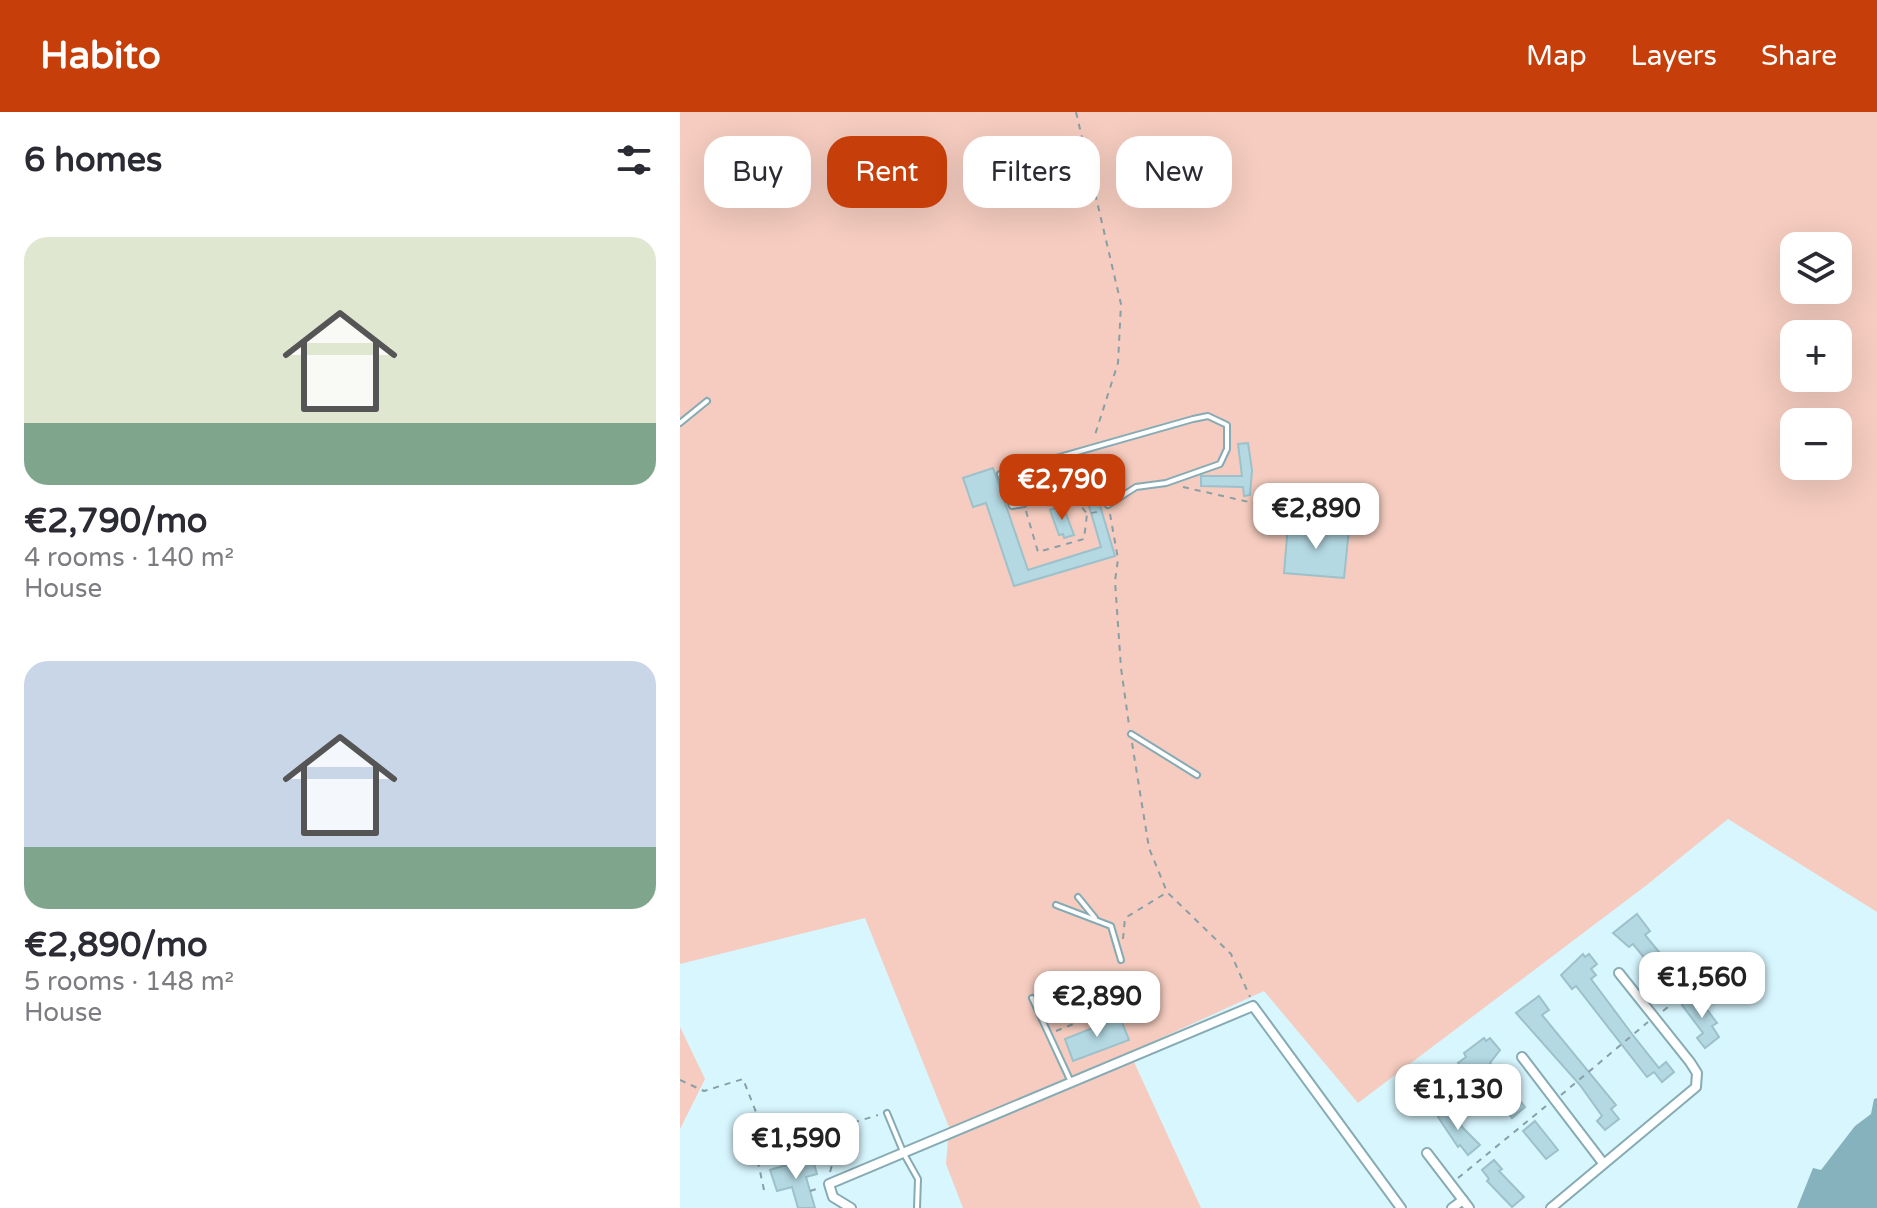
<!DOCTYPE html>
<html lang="en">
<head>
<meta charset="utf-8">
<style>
  :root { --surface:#fff; --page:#f7f7f7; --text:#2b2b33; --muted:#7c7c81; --accent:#c63e09 }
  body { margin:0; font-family:"Varela Round",sans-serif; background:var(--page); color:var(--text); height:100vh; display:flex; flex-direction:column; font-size:30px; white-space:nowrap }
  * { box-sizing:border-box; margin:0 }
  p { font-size:26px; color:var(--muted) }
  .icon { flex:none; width:44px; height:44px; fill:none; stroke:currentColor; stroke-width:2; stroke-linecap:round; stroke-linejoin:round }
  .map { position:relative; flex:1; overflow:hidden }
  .details { display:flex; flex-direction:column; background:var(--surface); width:680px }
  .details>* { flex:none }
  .guide { position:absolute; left:24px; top:24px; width:760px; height:72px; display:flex; gap:16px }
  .controls { position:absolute; left:1100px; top:120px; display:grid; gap:16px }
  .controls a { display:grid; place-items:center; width:72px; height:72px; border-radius:16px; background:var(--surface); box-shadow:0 8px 32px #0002; font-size:40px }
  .price { position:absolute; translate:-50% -68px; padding:0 18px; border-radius:16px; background:#fff; color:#222; font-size:26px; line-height:52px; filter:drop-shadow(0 2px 4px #0008) }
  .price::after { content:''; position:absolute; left:50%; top:48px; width:24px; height:18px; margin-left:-12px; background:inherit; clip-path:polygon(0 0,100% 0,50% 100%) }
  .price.active { background:var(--accent); color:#fff }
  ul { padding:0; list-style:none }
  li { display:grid; align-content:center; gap:16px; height:424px; padding:0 24px }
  li span { display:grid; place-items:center; height:248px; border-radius:24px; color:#555 }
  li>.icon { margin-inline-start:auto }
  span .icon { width:144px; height:144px; fill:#fffc; stroke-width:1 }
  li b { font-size:34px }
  h2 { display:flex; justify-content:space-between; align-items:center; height:96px; padding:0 24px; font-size:34px }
  .pill { padding:0 28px; border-radius:24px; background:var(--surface); box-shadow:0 8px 32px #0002; font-size:28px; line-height:72px }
  .pill.active { background:var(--accent); color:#fff }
  header { display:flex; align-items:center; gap:48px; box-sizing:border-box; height:112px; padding:0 40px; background:var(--accent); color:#fff }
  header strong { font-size:38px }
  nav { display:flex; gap:44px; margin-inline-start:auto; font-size:28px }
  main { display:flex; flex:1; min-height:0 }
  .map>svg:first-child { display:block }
</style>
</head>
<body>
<header>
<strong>Habito</strong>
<nav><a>Map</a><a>Layers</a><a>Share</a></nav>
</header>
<main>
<section class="details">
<h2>6 homes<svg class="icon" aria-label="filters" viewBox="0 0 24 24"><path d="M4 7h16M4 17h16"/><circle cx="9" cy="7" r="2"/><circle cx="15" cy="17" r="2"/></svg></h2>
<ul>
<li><span style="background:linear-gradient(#dfe7d0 75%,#7fa58c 0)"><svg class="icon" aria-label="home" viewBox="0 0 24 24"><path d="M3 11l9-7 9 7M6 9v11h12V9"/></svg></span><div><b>€2,790/mo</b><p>4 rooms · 140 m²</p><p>House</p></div></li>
<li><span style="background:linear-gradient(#c9d6e8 75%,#7fa58c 0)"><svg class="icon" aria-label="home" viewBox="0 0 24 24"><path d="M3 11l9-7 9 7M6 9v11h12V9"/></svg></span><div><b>€2,890/mo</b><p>5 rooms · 148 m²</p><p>House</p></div></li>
</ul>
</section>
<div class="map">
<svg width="1197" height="1096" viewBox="0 0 1197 1096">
  <rect width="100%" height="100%" fill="#d8f6fe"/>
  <g fill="#f5ccbf" fill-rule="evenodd">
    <path d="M0,0H1197V800L1048,707L968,772L678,991L584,879L455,938L454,950L521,1096H283L266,1052L269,1015L185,806L0,852ZM1114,134H1158V178H1114ZM1114,222H1158V266H1114ZM1114,310H1158V354H1114Z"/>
    <path d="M0,915L25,967L0,1017Z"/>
  </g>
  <path fill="#85b2bd" d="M1197,986V1096H1117L1133,1056L1141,1058L1175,1014L1191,1002L1194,987Z"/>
  <g fill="#b4d9e3" stroke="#9cc1ca" stroke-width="2">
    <path d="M568,331L572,358L570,383L564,384L563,375L521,374V364H562L558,332Z"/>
    <path d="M407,350L435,444L334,474L306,391L293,395L283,366L313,356L348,458L421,435L400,363L333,384L330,373Z"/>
    <path d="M383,394L394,423L384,426L383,422L379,423L370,398Z"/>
    <path d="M608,413L669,417L664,466L604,461Z"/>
    <path d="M957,802L970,819L965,823L1002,868L993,876H989L953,832L949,835L933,821Z"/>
    <path d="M903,842L905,845L909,842L917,852L911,857L916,863L911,867L952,922L979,956L986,950L994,960L982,970L974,960L967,965L896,874L892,877L881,863Z"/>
    <path d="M1014,880L1037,911L1032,914L1039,925L1025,936L1017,926L1023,921L1002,893Z"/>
    <path d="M859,884L869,898L862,903L936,993L931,997L939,1007L925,1018L917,1009L922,1004L900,973L836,901Z"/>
    <path d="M440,905L449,928L393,949L385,927Z"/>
    <path d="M804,926L806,929L810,926L820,938L810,951L845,995L832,1006L793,958L788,963L778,951L786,945L784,941Z"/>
    <path d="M770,995L783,1016L800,1033L788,1043L780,1033L778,1035L758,1005Z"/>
    <path d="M855,1009L878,1038L866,1047L843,1019Z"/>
    <path d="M132,1045L137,1062L126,1065L135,1096H118L112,1075L97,1079L90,1058Z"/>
    <path d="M814,1048L822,1057L819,1059L844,1085L832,1095L807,1069L809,1067L802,1058Z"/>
  </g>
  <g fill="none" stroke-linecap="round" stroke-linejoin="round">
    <g stroke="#87abb4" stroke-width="8">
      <g id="lane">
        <path d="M0,311L27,289"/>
        <path d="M344,392L332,394L320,362L513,307L528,304L547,313V337L540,352L486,371L456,375L428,393"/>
        <path d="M451,622L517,663"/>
        <path d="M398,785L415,806"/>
        <path d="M376,793L431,814L441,848"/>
        <path d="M352,886L391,970"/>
        <path d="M207,1001L224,1042L238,1067L237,1096"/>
      </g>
    </g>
    <g stroke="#87abb4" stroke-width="12">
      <g id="street">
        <path d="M842,945L923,1051"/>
        <path d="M747,1041L789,1096"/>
        <path d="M171,1096L153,1085L149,1072L573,894L721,1096"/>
        <path d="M772,1096L783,1088"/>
        <path d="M871,1096L1016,975L1017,961L1010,950L939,861"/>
      </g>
    </g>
    <g stroke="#889fa6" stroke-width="2" stroke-dasharray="6 6" stroke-linecap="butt">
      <path d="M396,0L441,192L438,251L414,326"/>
      <path d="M415,344L426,384"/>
      <path d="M503,375L635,405"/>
      <path d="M350,389C382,377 385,372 407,402L421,399"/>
      <path d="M346,399L358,440L404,427L407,402"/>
      <path d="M430,402L438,447L435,469L441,556L449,613"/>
      <path d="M452,631L469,736L487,780L551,842L570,885"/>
      <path d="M443,827L445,806L486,781"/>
      <path d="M983,899L1019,869"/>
      <path d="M376,919L418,902C422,881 438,873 440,858"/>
      <path d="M0,968L24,979L63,967L89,1033L169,1012"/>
      <path d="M881,983L968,910"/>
      <path d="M89,1034L91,1046"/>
      <path d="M150,1060L157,1036L171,1024L169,1012L198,1003"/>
      <path d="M778,1066L866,994"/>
      <path d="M84,1078L78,1050L168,1024"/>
      <path d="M130,1079L140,1076"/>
    </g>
    <use href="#lane" stroke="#fff" stroke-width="4"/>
    <use href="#street" stroke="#fff" stroke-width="8"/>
  </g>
</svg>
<div class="controls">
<a><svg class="icon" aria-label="layers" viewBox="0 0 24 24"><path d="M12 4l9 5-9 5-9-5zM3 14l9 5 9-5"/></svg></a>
<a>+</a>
<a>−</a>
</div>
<b class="price active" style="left:382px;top:410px">€2,790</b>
<b class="price" style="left:636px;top:439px">€2,890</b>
<b class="price" style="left:1022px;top:908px">€1,560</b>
<b class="price" style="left:417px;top:927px">€2,890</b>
<b class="price" style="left:778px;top:1020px">€1,130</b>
<b class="price" style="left:116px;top:1069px">€1,590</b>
<div class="guide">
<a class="pill">Buy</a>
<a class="pill active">Rent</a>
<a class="pill">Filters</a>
<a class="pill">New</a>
</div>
</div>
</main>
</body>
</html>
